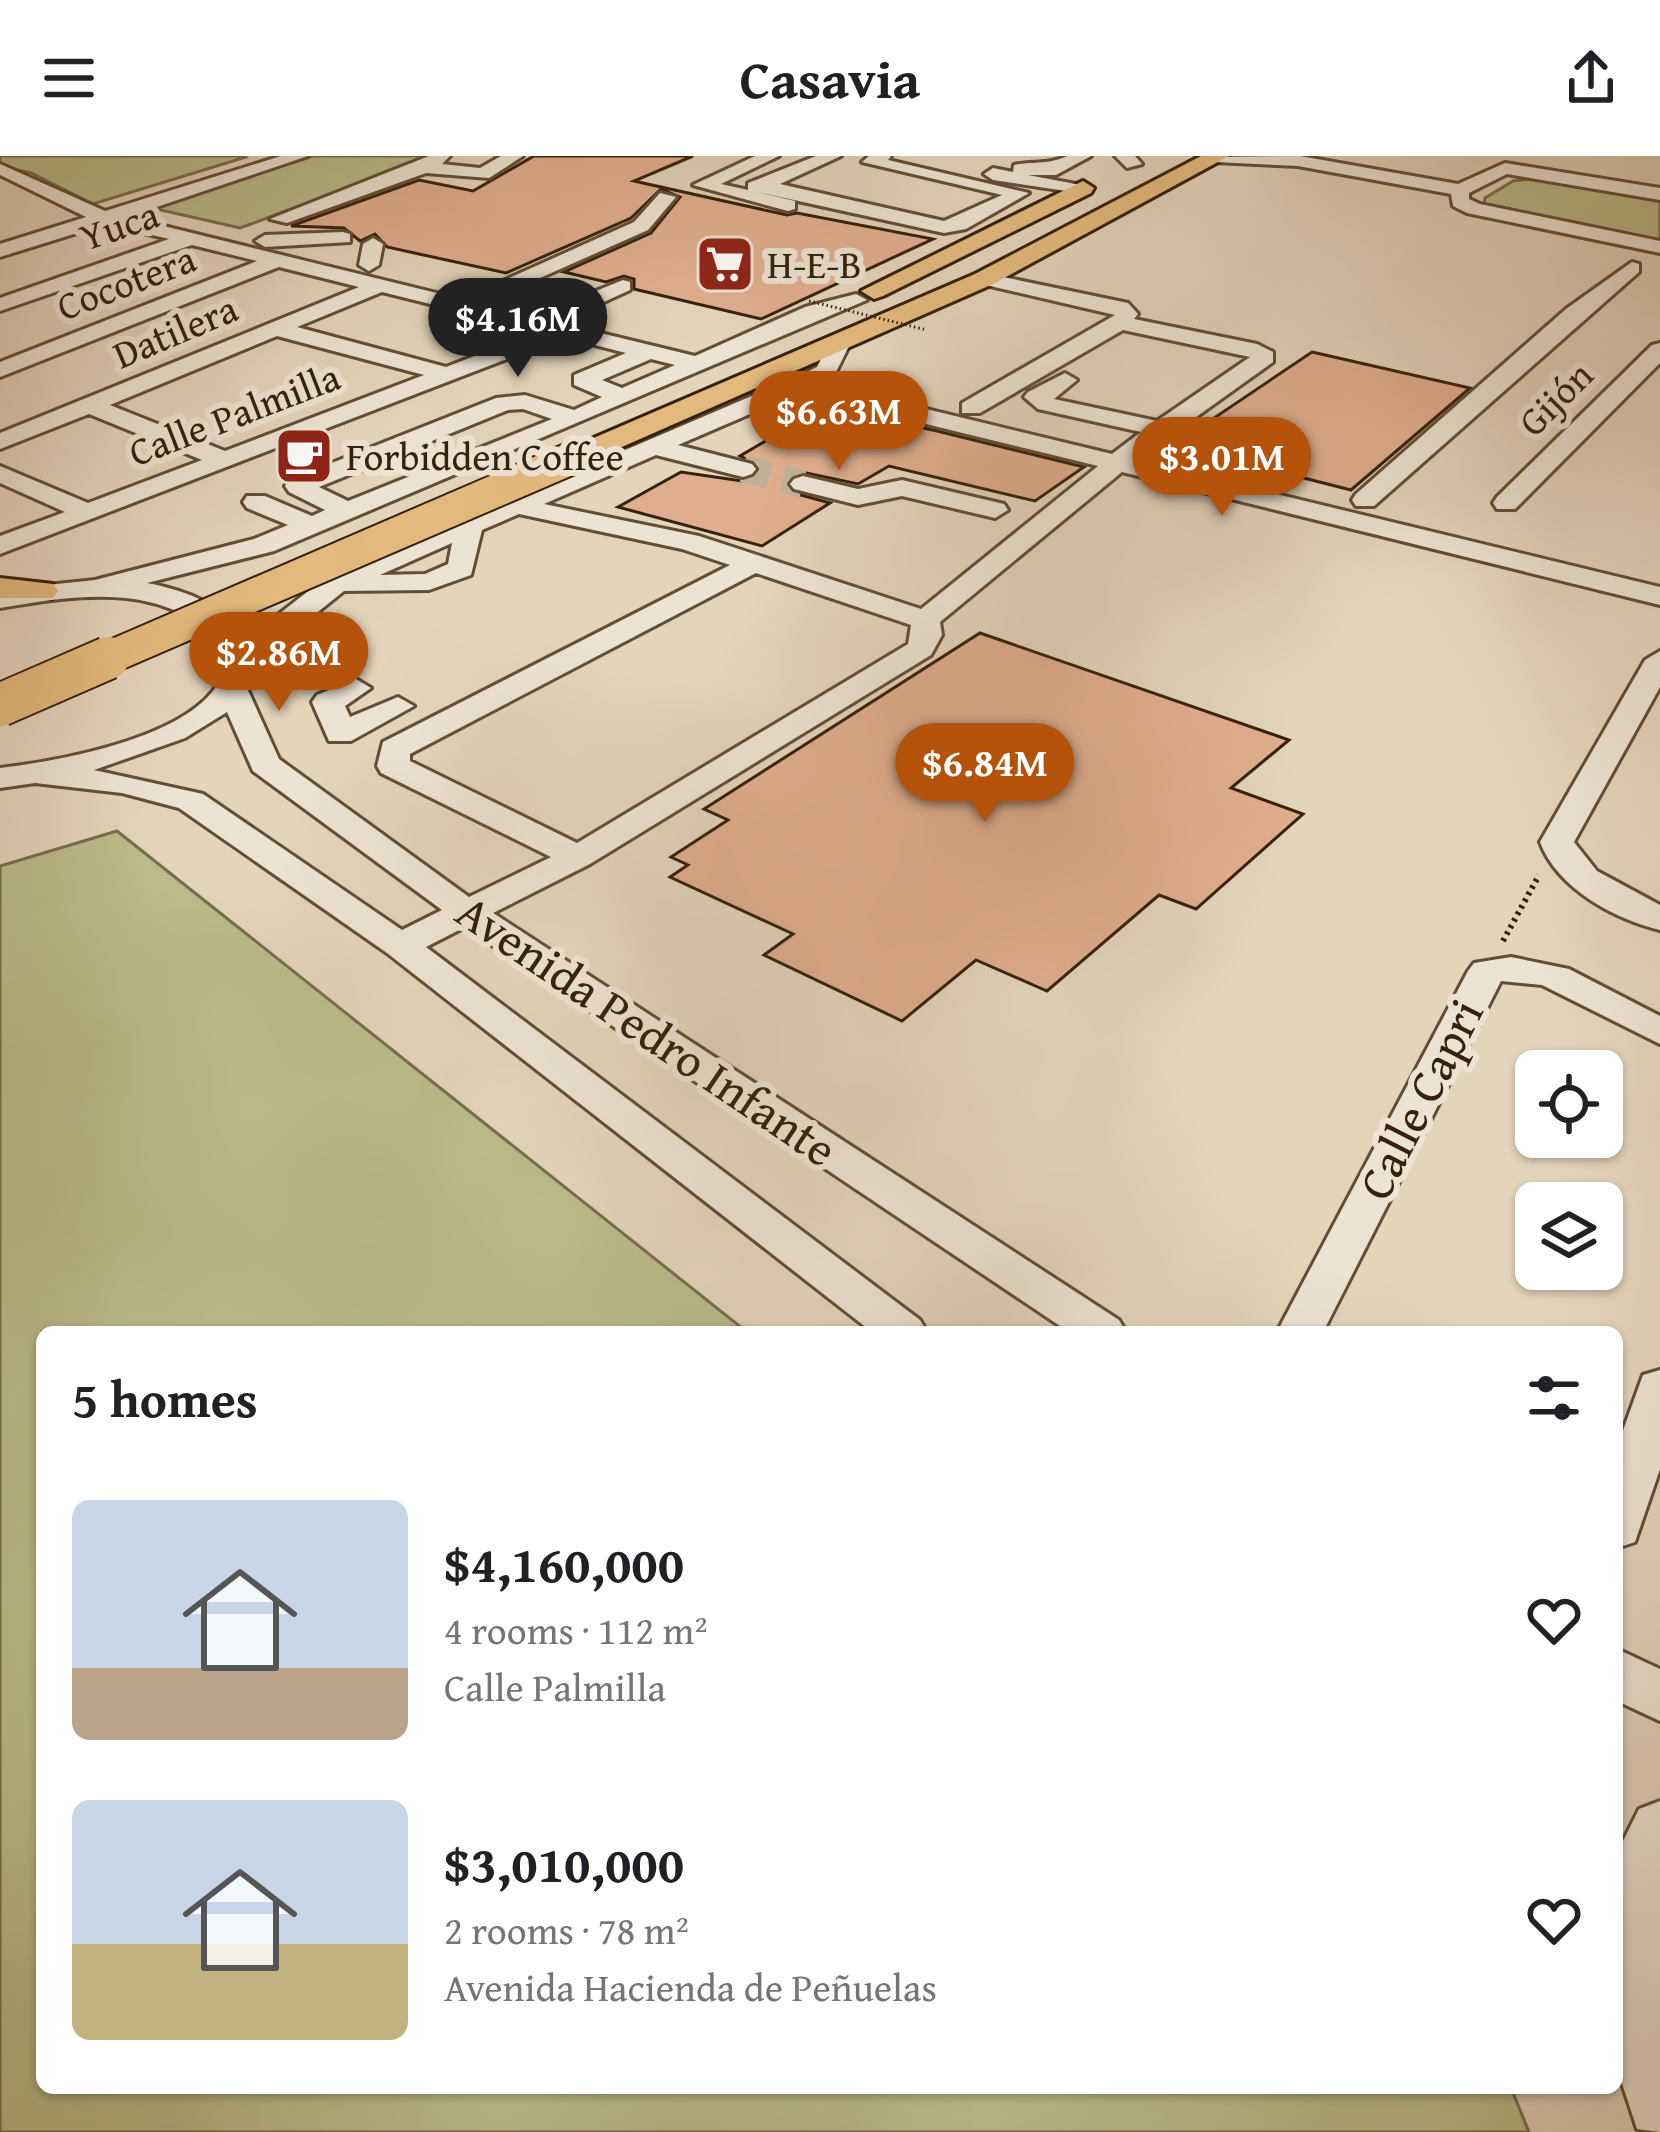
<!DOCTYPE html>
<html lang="en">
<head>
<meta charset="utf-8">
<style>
  :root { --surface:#fff; --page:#f6f6f6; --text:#202124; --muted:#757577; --accent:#b45309 }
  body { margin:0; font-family:"Gentium Book Plus",serif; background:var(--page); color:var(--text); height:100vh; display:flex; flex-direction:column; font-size:45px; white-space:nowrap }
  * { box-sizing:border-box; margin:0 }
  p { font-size:39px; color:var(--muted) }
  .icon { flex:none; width:66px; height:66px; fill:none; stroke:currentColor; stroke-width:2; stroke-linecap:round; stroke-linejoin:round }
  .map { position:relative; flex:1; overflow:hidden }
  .sheet { position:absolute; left:36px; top:1170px; width:1587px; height:768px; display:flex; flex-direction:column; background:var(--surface); border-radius:18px; box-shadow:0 3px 9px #0004 }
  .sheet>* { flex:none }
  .buttons { position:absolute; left:1515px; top:894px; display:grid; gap:24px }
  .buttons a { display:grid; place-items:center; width:108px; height:108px; border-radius:18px; background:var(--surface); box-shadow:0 3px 9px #0004; font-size:60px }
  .price { position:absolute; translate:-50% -102px; padding:0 27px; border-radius:42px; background:var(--accent); color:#fff; font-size:39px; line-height:78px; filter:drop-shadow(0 3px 6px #0008) }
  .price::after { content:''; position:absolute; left:50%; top:72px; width:36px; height:27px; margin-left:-18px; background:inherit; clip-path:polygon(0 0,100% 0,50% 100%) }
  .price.on { background:#222; color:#fff }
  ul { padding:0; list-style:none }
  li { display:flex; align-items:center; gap:36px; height:300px; padding:0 36px }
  li span { display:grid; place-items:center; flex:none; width:336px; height:240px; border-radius:18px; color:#555 }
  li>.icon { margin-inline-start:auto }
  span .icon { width:144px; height:144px; fill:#fffc; stroke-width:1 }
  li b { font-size:51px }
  h2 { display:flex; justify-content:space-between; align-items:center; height:144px; padding:0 36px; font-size:51px }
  header { display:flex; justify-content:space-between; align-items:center; height:156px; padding:0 36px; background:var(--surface); font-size:54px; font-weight:600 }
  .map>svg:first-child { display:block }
</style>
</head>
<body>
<header><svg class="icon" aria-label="menu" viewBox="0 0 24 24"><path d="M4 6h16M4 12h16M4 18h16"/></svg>Casavia<svg class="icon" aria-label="share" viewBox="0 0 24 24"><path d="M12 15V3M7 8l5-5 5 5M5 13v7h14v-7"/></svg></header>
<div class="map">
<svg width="1660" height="1976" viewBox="0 0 1660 1976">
  <rect width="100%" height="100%" fill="#e4d4bc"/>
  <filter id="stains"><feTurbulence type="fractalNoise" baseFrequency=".00167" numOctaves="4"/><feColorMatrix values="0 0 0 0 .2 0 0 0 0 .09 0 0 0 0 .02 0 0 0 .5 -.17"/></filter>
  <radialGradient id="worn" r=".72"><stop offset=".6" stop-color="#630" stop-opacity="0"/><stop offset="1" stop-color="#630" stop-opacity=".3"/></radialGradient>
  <g fill="#bbbb8c" stroke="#786e4c" stroke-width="3">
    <path d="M0,0H245L246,1L93,48L31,17L0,10Z"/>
    <path d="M313,0H434L240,72L152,52Z"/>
    <path d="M1538,22L1660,40V88L1490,54L1484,47L1485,42L1513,25Z"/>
    <path d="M117,675L747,1176H42V1932H1511L1529,1976H0V710Z"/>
  </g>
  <g fill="#dfae8f" stroke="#36210b" stroke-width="3">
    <path d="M534,0H693L634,25L787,59L797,57L933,83L761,163L634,133V123L624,120L606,126L564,116L651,77L680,41L661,33L631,62L506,117L387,91L375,78L360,85L344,72L291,70L419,24L473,35Z"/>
    <path d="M1312,196L1470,232L1351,334L1174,289Z"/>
    <path d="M825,250L937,275L1084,311L1035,345L889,310L858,328L802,316L786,325L790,336L830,347L762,390L618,351L681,316L742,325L753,322L760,310L740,300Z"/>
    <path d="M980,477L1289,584L1231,632L1303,658L1196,753L1159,739L1047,835L976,804L902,865L764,799L793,778L670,721L688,709L671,701L728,664L704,653Z"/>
  </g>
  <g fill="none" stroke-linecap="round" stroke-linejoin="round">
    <path stroke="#c1b099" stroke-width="27" stroke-dasharray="27 14" stroke-linecap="butt" d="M743,313L803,328"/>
    <g stroke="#624e37" stroke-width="6">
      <g id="minor">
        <path d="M281,0H308L127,61L518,157L559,150L623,124L630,126V134L571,161L547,164L695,200L805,151L856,138L867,144L274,395L147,427C188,435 222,448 247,483L325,422L789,224L817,211L831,183L839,181L850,188L834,220L819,227L1112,298L1141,276L1038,253L1024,241L1028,236L1065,217L1077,224L1054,243L1157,265L1250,201L1123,174L980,257H962V247L1115,159L977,127V119L984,117L1128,147L1138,158L1134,163L1257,188L1273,196V206L1136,304L1660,431V449L1122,316L940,466L942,479L931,499L590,708L493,757L1119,1164L1126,1176H1069L465,771L426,791L920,1164L927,1176H872L387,797L179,652L122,637L35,627L0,632V612C59,605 174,584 213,535C221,525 225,512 229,500C176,423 81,438 0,452V434L95,424L254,383L288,369L247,352L243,346L247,340H265L312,360L325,354L289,336L285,330L289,324L496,242L525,239L574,254L602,241L574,229V219L626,197L564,181L0,398V380L65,356L0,327V310L88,347L202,304L89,258L0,293V277L359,131L279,111L0,221V206L257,105L192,89L0,155V142L169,83L106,68L0,101V88L86,61L0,19V8L105,55ZM382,136L539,175L446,211L297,171ZM277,180L424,219L225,295L110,249ZM651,203L675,209L622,232L602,224ZM799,237L1098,310L921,453L699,380L544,348L656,299L743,321L752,318L756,313L752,308L678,289ZM523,253L552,263L348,345L319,331L508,254ZM519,358L682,393L730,409L383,586L377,610L381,617L551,701L469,741L279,603L247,532L258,504L344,435L429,434L471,419L482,374ZM452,387L448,408L425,418L380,419ZM756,417L911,469L908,488L577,687L410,605V598ZM227,556L253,615L442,754L402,774L203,638L94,614L185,582Z"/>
        <path d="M429,0H450L442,8L480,12L501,0H523L489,22L426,17L287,67L270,63Z"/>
        <path d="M755,0H779L721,28L748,34V27L816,0H841L780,28L944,65L1002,39L862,6L869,0H891L888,4L1029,37L966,73L944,77L757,36L795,45V53L788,55L693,29Z"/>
        <path d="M1067,0H1091L1056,19H1028L1086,30V38L993,24L984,18L993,12L1013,16L1014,9C1034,5 1048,9 1067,0Z"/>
        <path d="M1115,0H1135L1142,8L1127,12Z"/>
        <path d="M1300,0L1458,28L1505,7L1660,32V44L1507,18L1469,37V43L1480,48L1660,85V97L1467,57L1453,50L1451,38L1298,10L1215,6L1206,1Z"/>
        <path d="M660,37L676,41L648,74L495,142H479L476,137L634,66Z"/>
        <path d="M343,76L350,78V86L265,91L255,85L265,79Z"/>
        <path d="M373,82L383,88L379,109L369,115L359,109L363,88Z"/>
        <path d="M1632,106L1639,108V116L1374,350H1356L1352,344L1356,338L1566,153Z"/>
        <path d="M1660,187V207L1515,353H1497L1493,347L1497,341L1652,189Z"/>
        <path d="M803,320L858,333L902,324L1004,348L1008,354L995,362L902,340L858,349L794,333L790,328L794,323Z"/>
        <path d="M1660,495V531L1574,686L1597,715L1660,749V774C1614,763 1557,732 1540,686L1645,504Z"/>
        <path d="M356,523L371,532L345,550L350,561L398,541L414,550L351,585H329L312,546L317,539Z"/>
        <path d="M1511,801L1569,813L1660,860V888L1542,829L1501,825L1323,1176H1277L1468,815L1474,807Z"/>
        <path d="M1660,1214V1313L1635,1386L1617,1392V1291L1643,1219Z"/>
        <path d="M1617,1493L1660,1513V1565L1617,1545Z"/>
        <path d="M1660,1645V1976L1637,1973L1617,1912V1697L1639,1653Z"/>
      </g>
    </g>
    <g stroke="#36210b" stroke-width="6">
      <g id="major">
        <path d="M1201,0H1229L993,128L590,305L579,308L564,299L568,293L975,118Z"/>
        <path d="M1083,25L1094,32L1091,37L883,140L874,143L861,135Z"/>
        <path d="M0,422L53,428L58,435L53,442H0Z"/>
      </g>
    </g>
    <path stroke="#36210b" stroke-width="6" stroke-dasharray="3 4.5" stroke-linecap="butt" d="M1503,785L1539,719"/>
    <use href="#minor" fill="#ede3d3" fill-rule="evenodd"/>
    <use href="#major" fill="#e2ba7e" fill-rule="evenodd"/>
    <g stroke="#36210b" stroke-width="36" stroke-linecap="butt">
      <path id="major-bridge-far1" d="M101,505L579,299"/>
    </g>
    <g stroke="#36210b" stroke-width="46" stroke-linecap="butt">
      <path id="major-bridge" d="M0,549L108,502"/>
    </g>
    <path stroke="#36210b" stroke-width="3" stroke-dasharray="1.5 3" stroke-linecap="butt" d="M809,145L927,174"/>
    <use href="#major-bridge-far1" stroke="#e2ba7e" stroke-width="32"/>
    <use href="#major-bridge" stroke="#e2ba7e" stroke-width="42"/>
  </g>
  <defs>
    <g id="supermarket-square" transform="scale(3)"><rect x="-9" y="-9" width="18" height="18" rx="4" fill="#8f2418" stroke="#ede3d3"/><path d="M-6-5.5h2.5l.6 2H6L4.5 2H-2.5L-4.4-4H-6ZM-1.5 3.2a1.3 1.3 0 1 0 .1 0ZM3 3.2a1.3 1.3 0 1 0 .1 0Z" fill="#fff"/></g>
    <g id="cafe-square" transform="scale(3)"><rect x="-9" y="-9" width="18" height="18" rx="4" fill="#8f2418" stroke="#ede3d3"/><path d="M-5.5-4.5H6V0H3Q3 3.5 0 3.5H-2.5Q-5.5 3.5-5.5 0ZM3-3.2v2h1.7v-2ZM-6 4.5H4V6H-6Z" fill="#fff"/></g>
  </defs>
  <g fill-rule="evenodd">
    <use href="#supermarket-square" x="725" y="108"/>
    <use href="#cafe-square" x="304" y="300"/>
  </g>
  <g text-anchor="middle" stroke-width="12" stroke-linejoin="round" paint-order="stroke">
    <g font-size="39" fill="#36210b" stroke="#ede3d3">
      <text transform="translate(119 69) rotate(-19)" y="14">Yuca</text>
      <text transform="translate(126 126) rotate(-21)" y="14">Cocotera</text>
      <text transform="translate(175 175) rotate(-23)" y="14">Datilera</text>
      <text transform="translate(1555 242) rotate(-45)" y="14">Gijón</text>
      <text transform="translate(234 258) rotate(-21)" y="14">Calle Palmilla</text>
    </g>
    <g font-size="39" fill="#36210b" stroke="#ede3d3" text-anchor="start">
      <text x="767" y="122">H-E-B</text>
      <text x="346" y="314">Forbidden Coffee</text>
    </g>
    <g font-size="48" fill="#36210b" stroke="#ede3d3">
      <text transform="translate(647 874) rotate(34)" y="17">Avenida Pedro Infante</text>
      <text transform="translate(1420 943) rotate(-63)" y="17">Calle Capri</text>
    </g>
  </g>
  <rect width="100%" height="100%" filter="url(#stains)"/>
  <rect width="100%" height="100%" fill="url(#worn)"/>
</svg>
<div class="buttons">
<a><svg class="icon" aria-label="locate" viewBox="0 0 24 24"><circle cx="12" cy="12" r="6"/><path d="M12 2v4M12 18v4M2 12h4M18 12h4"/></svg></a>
<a><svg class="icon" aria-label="layers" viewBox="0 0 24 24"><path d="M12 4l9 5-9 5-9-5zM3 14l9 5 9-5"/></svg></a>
</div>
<b class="price on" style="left:518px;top:224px">$4.16M</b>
<b class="price" style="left:839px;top:317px">$6.63M</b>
<b class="price" style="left:1222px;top:363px">$3.01M</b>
<b class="price" style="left:279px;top:558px">$2.86M</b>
<b class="price" style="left:985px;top:669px">$6.84M</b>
<section class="sheet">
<h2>5 homes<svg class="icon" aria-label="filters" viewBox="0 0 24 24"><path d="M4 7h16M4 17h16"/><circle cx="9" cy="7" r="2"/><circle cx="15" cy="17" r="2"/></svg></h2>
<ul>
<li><span style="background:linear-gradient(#c9d6e8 70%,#b9a48a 0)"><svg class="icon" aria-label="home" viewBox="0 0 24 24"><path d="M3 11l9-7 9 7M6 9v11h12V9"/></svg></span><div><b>$4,160,000</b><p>4 rooms · 112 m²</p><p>Calle Palmilla</p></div><svg class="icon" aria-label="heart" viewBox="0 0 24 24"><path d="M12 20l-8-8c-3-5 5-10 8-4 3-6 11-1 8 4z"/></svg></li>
<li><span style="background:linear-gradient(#c9d6e8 60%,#c2b280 0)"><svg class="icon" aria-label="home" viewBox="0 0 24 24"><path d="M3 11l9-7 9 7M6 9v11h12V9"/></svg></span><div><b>$3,010,000</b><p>2 rooms · 78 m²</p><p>Avenida Hacienda de Peñuelas</p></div><svg class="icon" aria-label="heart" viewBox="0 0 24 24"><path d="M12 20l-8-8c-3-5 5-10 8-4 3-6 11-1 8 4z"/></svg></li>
</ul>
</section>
</div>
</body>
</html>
